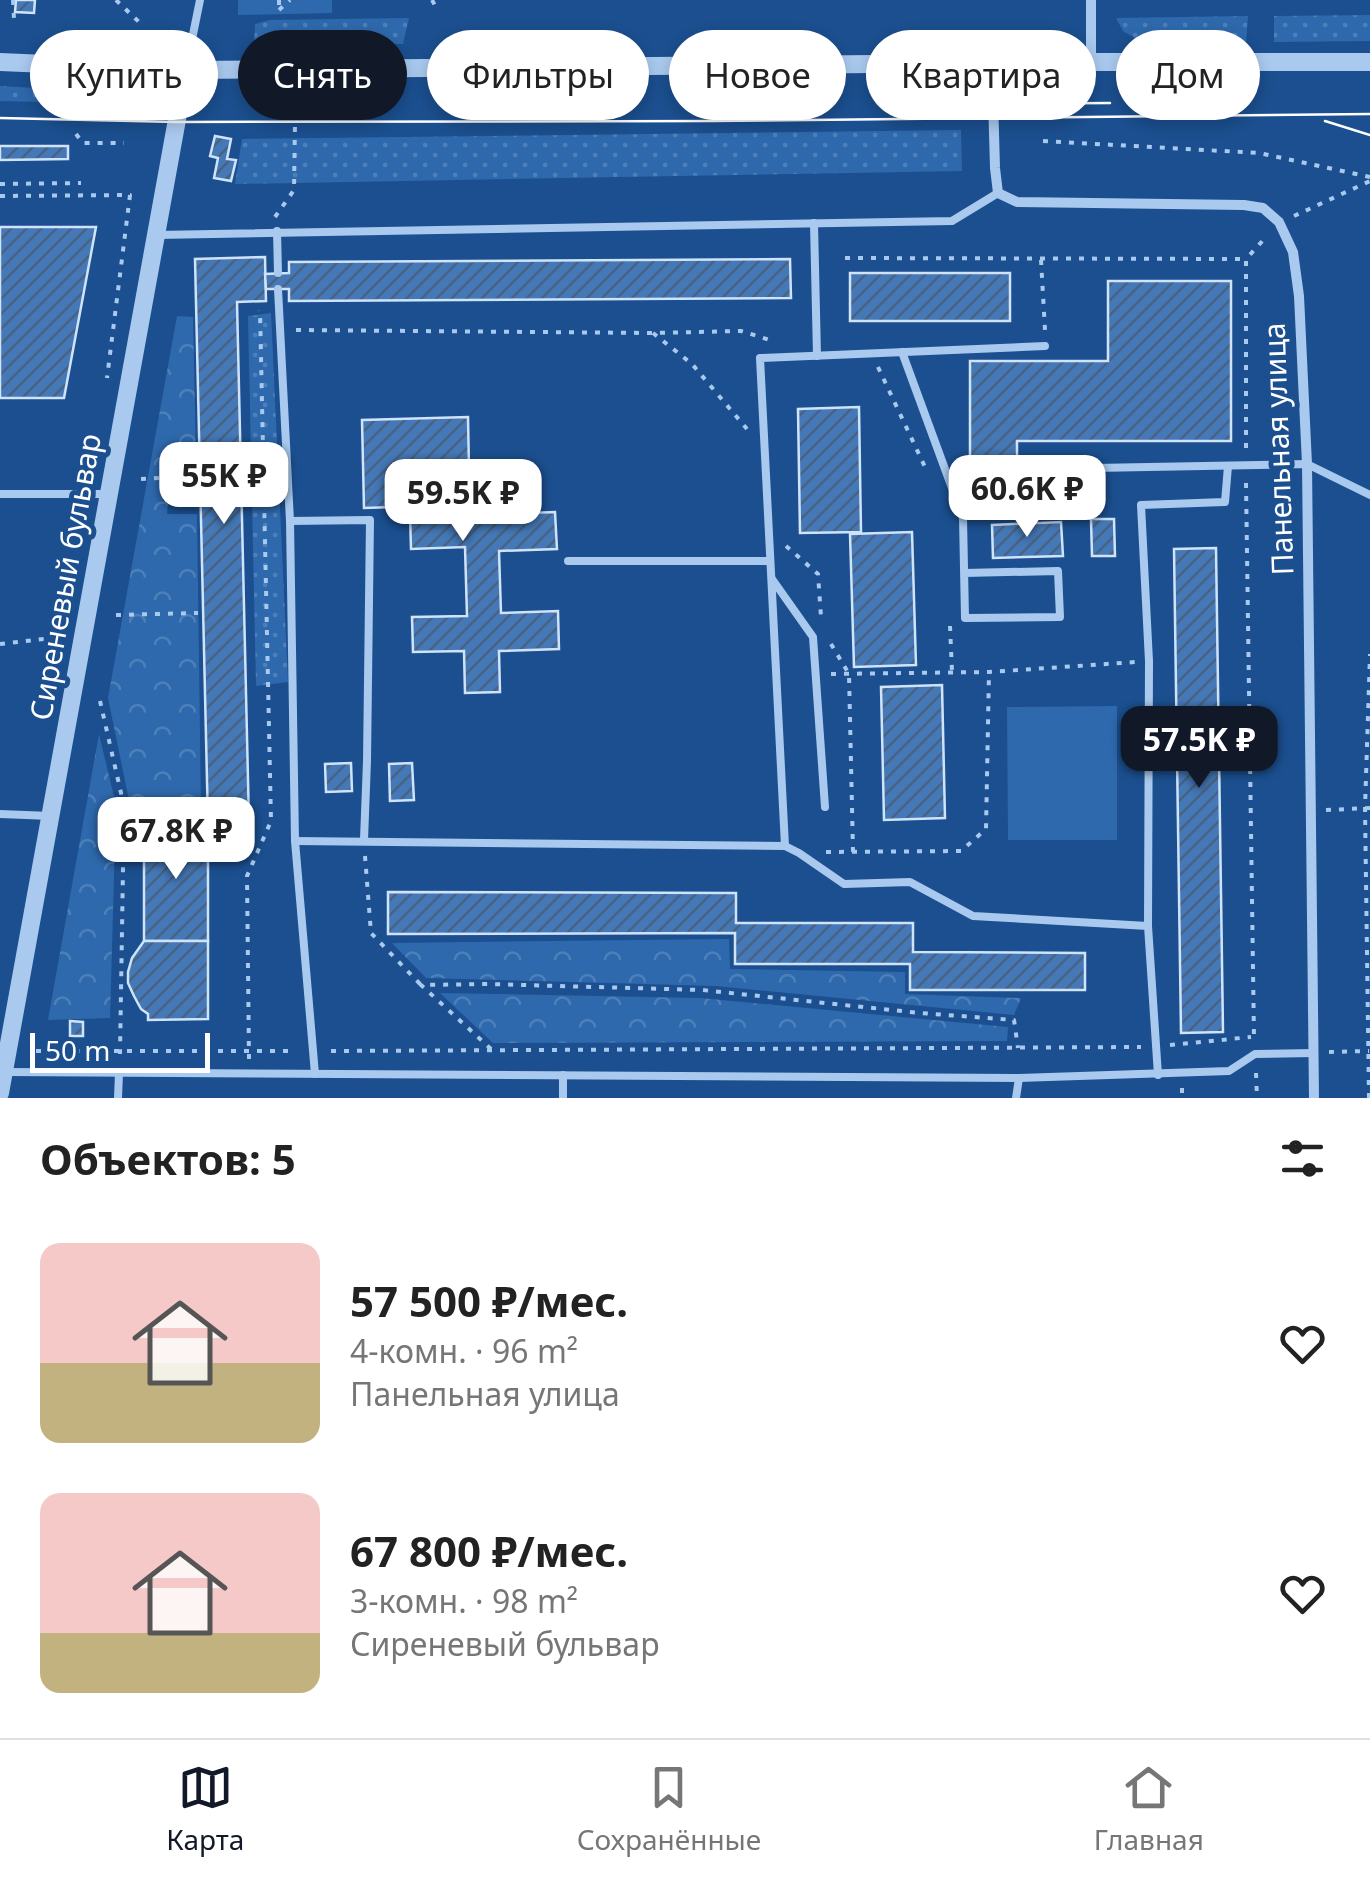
<!DOCTYPE html>
<html lang="ru">
<head>
<meta charset="utf-8">
<style>
  :root { --surface:#fff; --page:#f2f2f2; --text:#222; --muted:#767676; --line:#e0e0e0; --accent:#111827 }
  body { margin:0; font-family:"Noto Sans",sans-serif; background:var(--page); color:var(--text); height:100vh; display:flex; flex-direction:column; font-size:38px; white-space:nowrap }
  * { box-sizing:border-box; margin:0 }
  p { font-size:32px; color:var(--muted) }
  .icon { flex:none; width:55px; height:55px; fill:none; stroke:currentColor; stroke-width:2; stroke-linecap:round; stroke-linejoin:round }
  .map { position:relative; height:1098px; overflow:hidden }
  .panel { display:flex; flex-direction:column; background:var(--surface); flex:1 }
  .panel>* { flex:none }
  .top-card { position:absolute; left:30px; top:30px; width:1310px; height:90px; display:flex; gap:20px }
  .scale { position:absolute; left:30px; bottom:25px; width:180px; box-sizing:border-box; padding-left:10px; border:5px solid #fff; border-top:0; font-size:28px; line-height:35px; white-space:nowrap; color:#fff; -webkit-text-stroke:8px #1b4f8f; paint-order:stroke }
  .price { position:absolute; translate:-50% -85px; padding:0 22px; border-radius:20px; background:#fff; color:#222; font-size:32px; line-height:65px; filter:drop-shadow(0 2px 5px #0008) }
  .price::after { content:''; position:absolute; left:50%; top:60px; width:30px; height:22px; margin-left:-15px; background:inherit; clip-path:polygon(0 0,100% 0,50% 100%) }
  .price.selected { background:var(--accent); color:#fff }
  ul { padding:0; list-style:none }
  li { display:flex; align-items:center; gap:30px; height:250px; padding:0 40px }
  li span { display:grid; place-items:center; flex:none; width:280px; height:200px; border-radius:20px; color:#555 }
  li>.icon { margin-inline-start:auto }
  span .icon { width:120px; height:120px; fill:#fffc; stroke-width:1 }
  li b { font-size:42px }
  h2 { display:flex; justify-content:space-between; align-items:center; height:120px; padding:0 40px; font-size:42px }
  .chip { padding:0 35px; border-radius:45px; background:var(--surface); box-shadow:0 5px 15px #0003; font-size:35px; line-height:90px }
  .chip.selected { background:var(--accent); color:#fff }
  .tabs { display:flex; justify-content:space-around; align-items:center; height:140px; border-top:2px solid var(--line); background:var(--surface); font-size:28px; color:var(--muted) }
  .tabs a { display:grid; justify-items:center; gap:5px }
  .tabs .selected { color:var(--accent) }
  .map>svg:first-child { display:block }
</style>
</head>
<body>
<div class="map">
<svg width="1370" height="1098" viewBox="0 0 1370 1098">
  <defs>
    <pattern id="grass-dots" width="8" height="8" patternUnits="userSpaceOnUse" patternTransform="scale(2.5)"><rect width="8" height="8" fill="#2e69ad"/><path d="M2 2h.1M6 6h.1" fill="none" stroke="#4d80b9" stroke-width="1.8" stroke-linecap="round"/></pattern>
    <pattern id="forest-crowns" width="20" height="18" patternUnits="userSpaceOnUse" patternTransform="scale(2.5)"><rect width="20" height="18" fill="#2e69ad"/><path d="M2 6a3 3 0 1 1 6 0M12 15a3 3 0 1 1 6 0" fill="none" stroke="#4d80b9"/></pattern>
    <pattern id="building-hatch" width="6" height="6" patternUnits="userSpaceOnUse" patternTransform="scale(2.5)"><rect width="6" height="6" fill="#4478b7"/><path d="M-1 1l2-2M0 6l6-6M5 7l2-2" fill="none" stroke="#486282"/></pattern>
  </defs>
  <rect width="100%" height="100%" fill="#1b4f8f"/>
  <g fill="url(#grass-dots)">
    <path d="M1370,15V41L1274,42V16Z"/>
    <path d="M1248,16L1246,43L1140,41L1123,31L1116,18Z"/>
    <path d="M409,18L403,44L254,45L255,24L270,20Z"/>
    <path d="M0,86L91,91L93,103L0,101Z"/>
    <path d="M961,130L962,171L235,184L242,139Z"/>
    <path d="M271,313L288,682L256,686L248,316Z"/>
  </g>
  <g fill="url(#forest-crowns)">
    <path d="M177,316L193,317L196,463L171,464L167,514H197L201,810H131L108,698Z"/>
    <path d="M99,734L116,805L110,1018L48,1020Z"/>
    <path d="M729,939L730,969L905,972V994L1021,998L1014,1015L716,986L426,978L392,943Z"/>
    <path d="M440,993L700,998L1008,1027L1007,1041L493,1043Z"/>
  </g>
  <g fill="#2e69ad">
    <path d="M238,0H332V13L238,15Z"/>
    <path d="M1117,706V840H1008L1007,707Z"/>
  </g>
  <g fill="url(#building-hatch)" stroke="#cfe3fa" stroke-width="2.5">
    <path d="M16,0H35L34,13L15,12Z"/>
    <path d="M215,136L231,139L227,159L236,160L231,181L214,178L218,158L210,156Z"/>
    <path d="M0,146H68V159L0,160Z"/>
    <path d="M0,227H96L64,398H0Z"/>
    <path d="M265,257L266,301L237,302L249,823L208,824L195,259Z"/>
    <path d="M790,259L791,298L289,301V289H266L265,274L289,273V262Z"/>
    <rect x="850" y="273" width="160" height="48"/>
    <path d="M1108,281H1231V441H1017V474H970V361H1108Z"/>
    <path d="M859,407L861,532L800,533L798,409Z"/>
    <path d="M468,417L469,469L499,468L501,514L555,512L557,549L499,551L501,613L558,611L559,649L499,651L500,692L465,693L464,651L413,652L412,617L467,616L465,547L411,549L410,513L464,512L463,466L393,468L394,507L364,508L362,420Z"/>
    <path d="M1091,519H1114L1115,556H1092Z"/>
    <path d="M1061,522L1063,556L993,558L992,525Z"/>
    <path d="M912,532L916,665L854,667L850,534Z"/>
    <path d="M1216,548L1223,1032L1181,1033L1174,549Z"/>
    <path d="M942,685L945,818L884,820L881,687Z"/>
    <path d="M351,763L352,791L326,792L325,764Z"/>
    <path d="M412,763L414,800L390,801L389,764Z"/>
    <rect x="144" y="824" width="64" height="117"/>
    <path d="M388,892L736,893V923H913V952L1085,953V990H910V964H735V933L388,934Z"/>
    <path d="M144,941H208V1019L148,1020V1014L141,1009L134,996L128,983V972L132,958Z"/>
    <path d="M70,1021L83,1022V1036H70Z"/>
  </g>
  <g fill="none" stroke-linecap="round" stroke-linejoin="round">
    <g stroke="#a9c9ee" stroke-width="4" stroke-dasharray="5 8" stroke-linecap="butt">
      <path d="M13,0L14,19"/>
      <path d="M116,0L139,22"/>
      <path d="M279,0V10"/>
      <path d="M432,0L437,9"/>
      <path d="M279,10L290,0"/>
      <path d="M76,134L83,143H124"/>
      <path d="M1043,141L1259,153L1370,177"/>
      <path d="M0,184L81,183"/>
      <path d="M0,196L130,195L107,378"/>
      <path d="M1294,216L1370,181"/>
      <path d="M275,217L294,190L295,122L299,99"/>
      <path d="M845,258L1246,259"/>
      <path d="M1041,260L1045,330"/>
      <path d="M296,330L653,333L741,331L770,340"/>
      <path d="M653,333L692,364L747,429"/>
      <path d="M878,367L925,467"/>
      <path d="M1246,448V259L1267,236"/>
      <path d="M141,479L192,476"/>
      <path d="M1246,483L1254,1038"/>
      <path d="M786,546L818,574L821,617"/>
      <path d="M116,615L198,613"/>
      <path d="M950,626L952,671"/>
      <path d="M0,644L60,637"/>
      <path d="M831,644L849,674L853,852"/>
      <path d="M831,674L989,672L1136,662"/>
      <path d="M100,701L124,806L120,1054"/>
      <path d="M1326,810L1370,808"/>
      <path d="M826,852L961,851L986,829L989,672"/>
      <path d="M365,856L371,933L421,985"/>
      <path d="M1170,1045L1251,1037"/>
      <path d="M491,1049L421,985L488,984L702,990L920,1013L1014,1020L1018,1048"/>
      <path d="M36,1051H296"/>
      <path d="M331,1051L1141,1047"/>
      <path d="M1329,1052L1369,1051"/>
      <path d="M249,1059L247,876L271,821L260,310"/>
      <path d="M1256,1073L1257,1098"/>
      <path d="M1182,1088V1098"/>
      <path d="M1369,1098L1365,808L1370,654"/>
    </g>
    <g stroke="#a9c9ee" stroke-width="8">
      <path d="M186,69L200,0"/>
      <path d="M814,223L817,356"/>
      <path d="M277,231L278,273"/>
      <path d="M156,235L952,221L998,193"/>
      <path d="M278,289L290,521L295,841L315,1074"/>
      <path d="M902,352L963,518L965,618L1060,617L1058,571L964,573"/>
      <path d="M1094,468L1307,464L1370,495"/>
      <path d="M0,494H109"/>
      <path d="M290,521L370,520L367,761L364,840"/>
      <path d="M568,561H769"/>
      <path d="M772,579L813,637L825,807"/>
      <path d="M0,814L51,816"/>
      <path d="M295,841L785,846L760,358L1045,346"/>
      <path d="M785,846L799,853L844,884L910,882L973,916L1148,926"/>
      <path d="M4,1072L1019,1078L1229,1071L1255,1054L1314,1053"/>
      <path d="M1158,1075L1148,926L1149,661L1141,505L1225,502L1228,466"/>
      <path d="M118,1098L119,1073"/>
      <path d="M563,1098V1075"/>
      <path d="M1016,1098L1019,1078"/>
    </g>
    <g stroke="#a9c9ee" stroke-width="10">
      <path d="M1091,62V0"/>
      <path d="M992,63L995,168L998,193L1017,202L1244,205L1263,208L1279,222L1293,252L1299,296L1307,464L1314,1098"/>
    </g>
    <g stroke="#a9c9ee" stroke-width="18">
      <path d="M0,62L186,70L1091,62H1370"/>
      <path d="M0,1093L186,70"/>
    </g>
    <g stroke="#fff" stroke-width="2.5">
      <path d="M1000,104L1110,103"/>
      <path d="M0,118L177,122L712,121L1370,114"/>
      <path d="M1325,121L1370,135"/>
    </g>
  </g>
  <g text-anchor="middle" stroke-width="10" stroke-linejoin="round" paint-order="stroke">
    <g font-size="30" fill="#fff" stroke="#1b4f8f">
      <text transform="translate(1279 449) rotate(-92)" y="10">Панельная улица</text>
      <text transform="translate(66 577) rotate(-80)" y="10">Сиреневый бульвар</text>
    </g>
  </g>
</svg>
<div class="scale">50 m</div>
<b class="price" style="left:224px;top:527px">55K ₽</b>
<b class="price" style="left:1027px;top:540px">60.6K ₽</b>
<b class="price" style="left:463px;top:544px">59.5K ₽</b>
<b class="price selected" style="left:1199px;top:791px">57.5K ₽</b>
<b class="price" style="left:176px;top:882px">67.8K ₽</b>
<div class="top-card">
<a class="chip">Купить</a>
<a class="chip selected">Снять</a>
<a class="chip">Фильтры</a>
<a class="chip">Новое</a>
<a class="chip">Квартира</a>
<a class="chip">Дом</a>
</div>
</div>
<section class="panel">
<h2>Объектов: 5<svg class="icon" aria-label="filters" viewBox="0 0 24 24"><path d="M4 7h16M4 17h16"/><circle cx="9" cy="7" r="2"/><circle cx="15" cy="17" r="2"/></svg></h2>
<ul>
<li><span style="background:linear-gradient(#f6c9c9 60%,#c2b280 0)"><svg class="icon" aria-label="home" viewBox="0 0 24 24"><path d="M3 11l9-7 9 7M6 9v11h12V9"/></svg></span><div><b>57 500 ₽/мес.</b><p>4-комн. · 96 m²</p><p>Панельная улица</p></div><svg class="icon" aria-label="heart" viewBox="0 0 24 24"><path d="M12 20l-8-8c-3-5 5-10 8-4 3-6 11-1 8 4z"/></svg></li>
<li><span style="background:linear-gradient(#f6c9c9 70%,#c2b280 0)"><svg class="icon" aria-label="home" viewBox="0 0 24 24"><path d="M3 11l9-7 9 7M6 9v11h12V9"/></svg></span><div><b>67 800 ₽/мес.</b><p>3-комн. · 98 m²</p><p>Сиреневый бульвар</p></div><svg class="icon" aria-label="heart" viewBox="0 0 24 24"><path d="M12 20l-8-8c-3-5 5-10 8-4 3-6 11-1 8 4z"/></svg></li>
</ul>
</section>
<nav class="tabs">
<a class="selected"><svg class="icon" aria-label="map" viewBox="0 0 24 24"><path d="M3 6l6-2 6 2 6-2v14l-6 2-6-2-6 2zM9 4v14M15 6v14"/></svg>Карта</a>
<a><svg class="icon" aria-label="saved" viewBox="0 0 24 24"><path d="M7 4h10v16l-5-4-5 4z"/></svg>Сохранённые</a>
<a><svg class="icon" aria-label="home" viewBox="0 0 24 24"><path d="M3 11l9-7 9 7M6 9v11h12V9"/></svg>Главная</a>
</nav>
</body>
</html>
